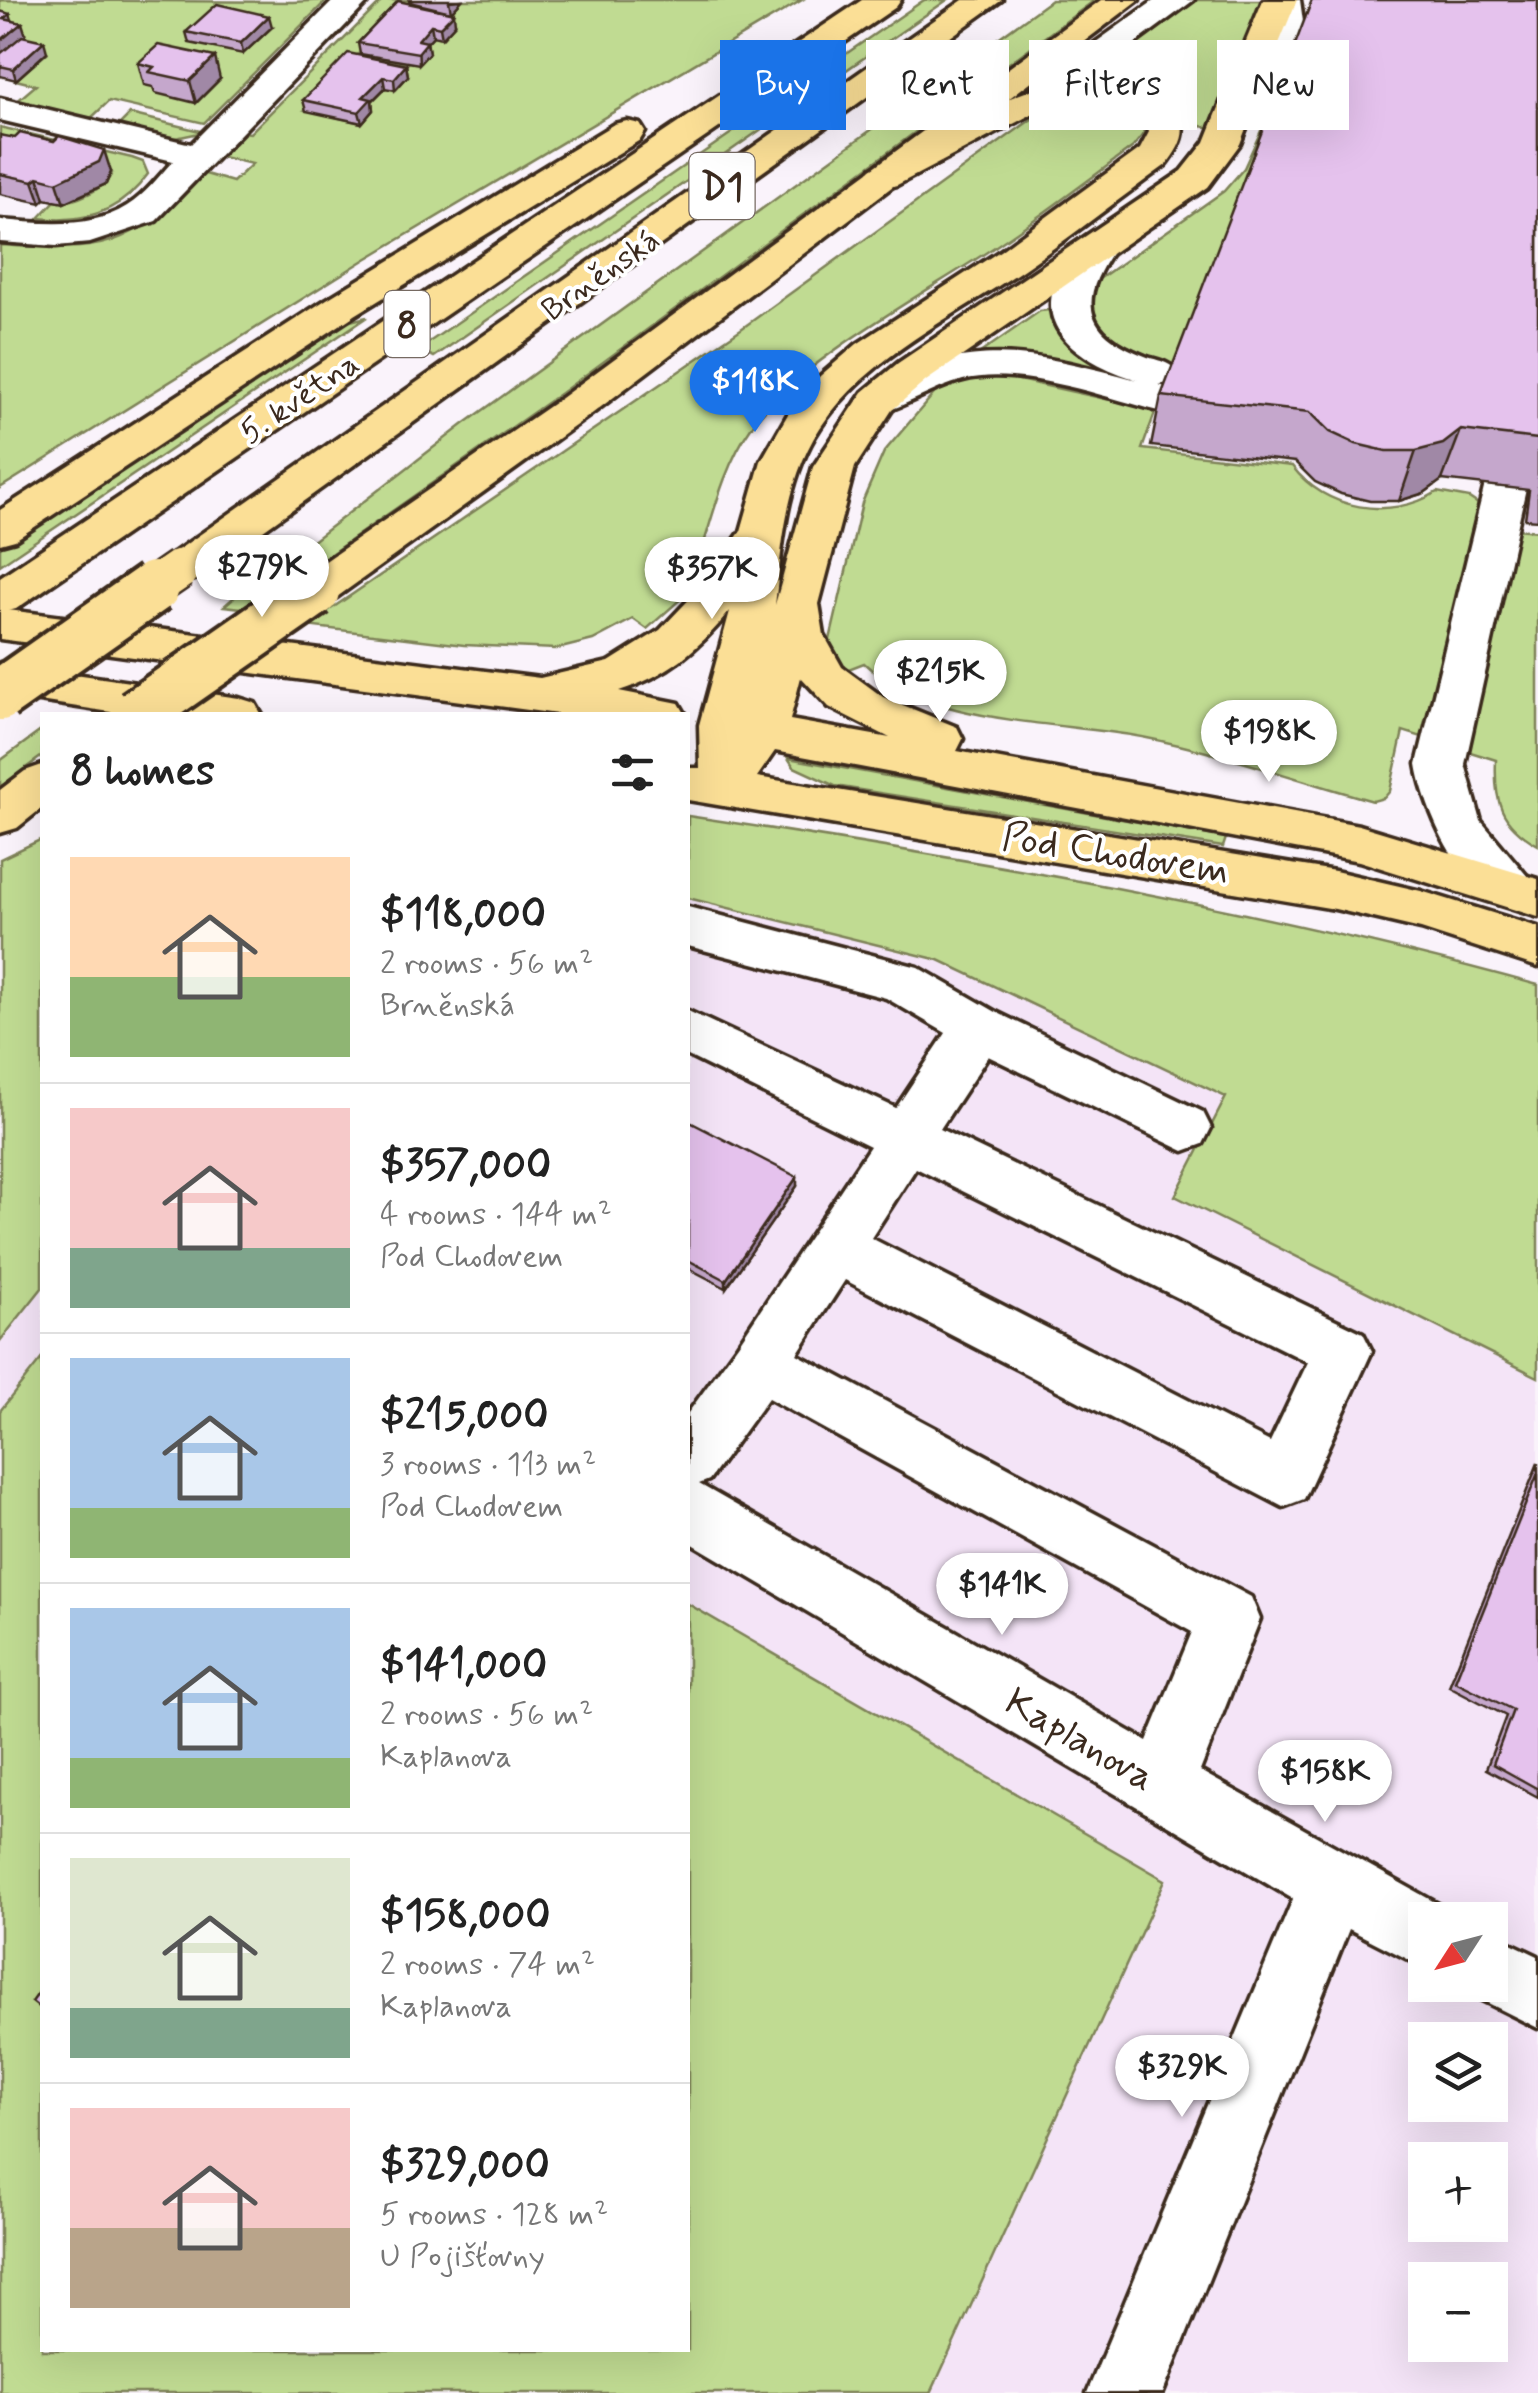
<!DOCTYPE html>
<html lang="en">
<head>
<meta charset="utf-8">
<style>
  :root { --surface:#fff; --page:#f6f6f6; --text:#222; --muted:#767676; --line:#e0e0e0; --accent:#1a73e8 }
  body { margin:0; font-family:Mynerve,sans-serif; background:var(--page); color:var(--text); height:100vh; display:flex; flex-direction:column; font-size:38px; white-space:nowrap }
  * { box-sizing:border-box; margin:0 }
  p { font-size:32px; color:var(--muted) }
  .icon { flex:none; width:55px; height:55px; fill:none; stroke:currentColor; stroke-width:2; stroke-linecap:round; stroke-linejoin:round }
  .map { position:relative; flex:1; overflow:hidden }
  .side { position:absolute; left:40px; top:712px; width:650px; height:1640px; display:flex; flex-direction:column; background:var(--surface); border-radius:0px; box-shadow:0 10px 40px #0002 }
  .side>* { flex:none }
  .top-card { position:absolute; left:720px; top:40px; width:668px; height:90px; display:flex; gap:20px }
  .needle { width:65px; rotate:234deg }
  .tools { position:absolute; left:1408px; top:1902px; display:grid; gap:20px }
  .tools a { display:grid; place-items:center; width:100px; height:100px; border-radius:0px; background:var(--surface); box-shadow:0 10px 40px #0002; font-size:50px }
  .price { position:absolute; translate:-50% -85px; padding:0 22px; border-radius:35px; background:#fff; color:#222; font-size:32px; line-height:65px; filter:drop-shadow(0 2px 5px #0008) }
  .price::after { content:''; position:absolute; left:50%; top:60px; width:30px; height:22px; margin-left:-15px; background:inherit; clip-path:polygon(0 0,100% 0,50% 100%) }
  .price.selected { background:var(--accent); color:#fff }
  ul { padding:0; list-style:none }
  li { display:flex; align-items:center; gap:30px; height:250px; padding:0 30px }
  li+li { border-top:2px solid var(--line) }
  li span { display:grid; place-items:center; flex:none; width:280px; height:200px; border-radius:0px; color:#555 }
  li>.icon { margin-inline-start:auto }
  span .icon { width:120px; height:120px; fill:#fffc; stroke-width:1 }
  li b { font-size:42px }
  h2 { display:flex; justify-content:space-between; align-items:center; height:120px; padding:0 30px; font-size:42px }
  .pill { padding:0 35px; border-radius:0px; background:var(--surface); box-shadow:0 10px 40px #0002; font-size:35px; line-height:90px }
  .pill.selected { background:var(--accent); color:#fff }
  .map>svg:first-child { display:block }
</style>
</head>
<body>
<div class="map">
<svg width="1538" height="2393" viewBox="0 0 1538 2393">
  <rect width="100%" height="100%" fill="#faf3fb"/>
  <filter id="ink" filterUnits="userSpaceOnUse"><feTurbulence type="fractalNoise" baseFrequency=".01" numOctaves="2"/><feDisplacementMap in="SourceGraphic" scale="20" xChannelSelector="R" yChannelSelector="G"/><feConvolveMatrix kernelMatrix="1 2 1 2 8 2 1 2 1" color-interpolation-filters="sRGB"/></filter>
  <g filter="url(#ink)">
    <path fill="#f4e4f7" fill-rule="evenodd" d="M688,898L939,960L1227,1097L1176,1196L1538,1377V2393H0V1341L42,1288V2350H688ZM1425,1920H1490V1985H1425ZM1425,2040H1490V2105H1425ZM1425,2160H1490V2225H1425ZM1425,2280H1490V2345H1425Z"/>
    <g fill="#c0db92" stroke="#7e8258" stroke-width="2.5" fill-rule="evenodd">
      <path d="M0,0L293,2L327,0L204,123L109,101L89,120L16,102L36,85L16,80L47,53L0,30Z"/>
      <path d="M383,0H411L450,11L462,0H802L366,259L0,488V245C107,252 126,250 202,173L233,182L252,164L218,156L243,132L250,133ZM454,24L442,38L433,36L407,64L361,53ZM407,77L396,90L385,88L365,108L361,123L306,110Z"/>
      <path d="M924,0H947L434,357L419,349Z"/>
      <path d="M1051,0H1095L561,393L305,572L297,570L241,608L224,606L282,555L293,556L464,424Z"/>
      <path d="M1196,0H1267L1216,128L1200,126C1181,90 1135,75 1098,70Z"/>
      <path d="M1281,87L1180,367C1149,360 1103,351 1091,316C1088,307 1091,293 1092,284L1224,191L1244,168Z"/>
      <path d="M1073,100C1099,99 1138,102 1144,133L1133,147C1084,183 1035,221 984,254C918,297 796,364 752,426C720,471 710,530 692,582L682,598L647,629L633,619L593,640L557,649L464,645L306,626L741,329L1047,108Z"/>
      <path d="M130,114L204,132L171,139L117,127Z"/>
      <path d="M0,127L132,158L143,162L148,174C121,212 84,224 39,218L55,201C72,205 105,189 112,173L109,169L0,154Z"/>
      <path d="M1049,310L1148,382L1172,387L1171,390L980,353L1040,311Z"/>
      <path d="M367,317L0,565V546L287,358L346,322Z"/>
      <path d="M996,375L1156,410L1142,449L1292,466C1325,510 1390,521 1437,492L1469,498L1516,529L1538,531V845C1500,824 1494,801 1496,760L1403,731L1390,791L1384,798L1373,801C1297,780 1220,752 1142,737C1057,721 927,725 864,663L846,670L829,644L862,503L884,452L939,388L952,381Z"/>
      <path d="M42,730V756L0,787V761Z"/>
      <path d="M788,758L1226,838L1223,847L835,786L794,767Z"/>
      <path d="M688,816C973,859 1259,908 1538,985V1377L1175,1196L1226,1097L939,960L688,898Z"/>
      <path d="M42,839V1288L0,1341V859Z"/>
      <path d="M42,1358V2350H688V1604L1165,1880L931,2393H0V1411Z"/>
    </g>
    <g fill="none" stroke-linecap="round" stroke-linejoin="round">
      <g stroke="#3b2a1e" stroke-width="7">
        <g id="minor">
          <path d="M334,0H370L156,221L90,243L56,246L0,242V220C42,223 89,230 127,206C144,196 159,176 173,161L0,120V98L191,144Z"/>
          <path d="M1155,0H1194L1057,101L1045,104L1033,101L1028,94L1033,87Z"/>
          <path d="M1266,0H1300L1304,29L1297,53L1309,67L1304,74C1284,79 1273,71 1262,55L1270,29Z"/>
          <path d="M1095,238L1108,241L1114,249C1078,301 1083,332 1145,356C1158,361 1170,361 1178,373L1172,382L1159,385L1181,391L1187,400L1181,409L1167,413C1109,399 1021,365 963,380C933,388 907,406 877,414L863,410L857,401C865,388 881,384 895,377C986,337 1047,357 1138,380C1100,369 1039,340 1053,290C1058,271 1071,257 1082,241Z"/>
          <path d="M1505,474L1520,478L1526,488L1465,764L1481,821L1538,889L1530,902C1471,921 1424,811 1417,764L1484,488L1490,478Z"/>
          <path d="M688,907L918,967L996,1012L1203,1112L1211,1128L1203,1144L1184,1151L988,1056L940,1129L1363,1333L1372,1351L1304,1499L1283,1507L845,1280L797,1354L1251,1597L1260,1619L1200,1771L1449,1910L1453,1920H1425V1968L1349,1929L1163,2393H1087L1293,1899L688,1541V1413L738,1344L870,1146L688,1056V1011L896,1108L946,1033L886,998L688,946ZM916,1168L1308,1362L1270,1442L871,1238ZM768,1398L1192,1632L1147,1741L699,1484L709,1480Z"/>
          <path d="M1490,1933L1538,1956V2028L1466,1992L1463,1985H1490Z"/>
        </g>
      </g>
      <g stroke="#3b2a1e" stroke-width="7">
        <g id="major">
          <path d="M1258,43L1270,46L1275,53L1240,144L1208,187L926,381L892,410L855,467L819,604L824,635L842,667L883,697L957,727L963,739L957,751L1359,825L1538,879V917L1359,861L775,751L757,777L1335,871L1421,891L1538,927V967L1421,929L1335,909L688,800V768H700L699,725L730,611C699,649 667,676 619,691L679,703L686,715H565L0,639V609L540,678L609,662L660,630L702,586L741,531L761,461L788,414L820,376L857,344L1000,251L1140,149L1149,132C1142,91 1088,93 1057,101L897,185L884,188L871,185L866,177L871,169C941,134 1104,23 1172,105C1191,128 1182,144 1166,165C1119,199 1072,236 1024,269C955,316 867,357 820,428C786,479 782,546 775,605L813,467L863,392L898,363L1182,171L1205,142L1241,53L1246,46ZM801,677L829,707L890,738L790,720Z"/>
          <path d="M0,663L239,698L255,703L262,715H130L0,695Z"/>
        </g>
      </g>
      <g stroke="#3b2a1e" stroke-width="7">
        <g id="highway">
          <path d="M862,0H901L896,7L16,609L0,613V577Z"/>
          <path d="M963,0H1002L195,579L180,584L165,579L158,569L165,559Z"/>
          <path d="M1101,0H1139L589,416L330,602L314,606L298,602L292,591L298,580L561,398Z"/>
          <path d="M1263,0H1297L1275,53L1270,60L1258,63L1246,60L1241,53Z"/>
          <path d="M627,121L640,124L645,132L640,140L355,315L15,540L0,544V510L327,299L614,124Z"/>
          <path d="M42,765V808L17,828L0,833V790L25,771Z"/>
        </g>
      </g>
      <use href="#minor" fill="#fff" fill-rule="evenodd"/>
      <use href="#major" fill="#fbdf96" fill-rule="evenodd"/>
      <use href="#highway" fill="#fbdf96" fill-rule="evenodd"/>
      <g stroke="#3b2a1e" stroke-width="44" stroke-linecap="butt">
        <path id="highway-bridge-far1" d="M151,589L180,569"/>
      </g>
      <g stroke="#3b2a1e" stroke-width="58" stroke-linecap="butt">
        <g id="highway-bridge">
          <path d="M0,695L154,587"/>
          <path d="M136,715L314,591"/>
        </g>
      </g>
      <use href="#highway-bridge-far1" stroke="#fbdf96" stroke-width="39"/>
      <use href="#highway-bridge" stroke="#fbdf96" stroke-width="50"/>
    </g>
    <g fill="#c5a7cc" stroke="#3b2a1e" stroke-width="2.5">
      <path d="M409,0H462L451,12L409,2Z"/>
      <path d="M1538,0V520L1525,519L1529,490L1442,480L1424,493L1399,501H1370L1341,494L1315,482L1295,462L1151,446L1161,396Z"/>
      <path d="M398,1L455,24L442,38L433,36L427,42L429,53L419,64L360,54L358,43Z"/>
      <path d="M0,11L13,21L26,37L47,52L16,80L0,76Z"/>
      <path d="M272,27L243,54L189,43L186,32Z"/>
      <path d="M138,63L220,79L196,103L155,93L153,87L144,85Z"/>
      <path d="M406,65L408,76L395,90L385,88L372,101L373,110L362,123L306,111L303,100Z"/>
      <path d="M0,135L111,172L106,184L64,203L45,199L41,203L0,194Z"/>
      <path d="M688,1121L797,1186L726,1288L688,1268Z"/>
      <path d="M1538,1463V1797L1486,1769L1506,1716L1449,1686Z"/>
    </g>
    <g fill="#a088a6" stroke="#3b2a1e" stroke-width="2.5">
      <path d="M462,0L451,12L449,1Z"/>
      <path d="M454,13L455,24L442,38L440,27Z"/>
      <path d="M10,14L15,28L22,23L29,45L1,67L0,41L4,19Z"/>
      <path d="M269,16L272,27L243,54L241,43Z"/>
      <path d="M431,25L433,36L425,45L427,42L429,53L419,64L418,40Z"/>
      <path d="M44,41L47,52L16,80L13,69Z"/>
      <path d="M215,57L220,79L196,103L190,81Z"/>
      <path d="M406,65L408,76L395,90L394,79Z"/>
      <path d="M383,77L385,88L372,101L373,110L362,123L359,112L363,97Z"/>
      <path d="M104,150L111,172L106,184L64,203L57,182Z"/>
      <path d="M38,177L45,199L41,203L33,181Z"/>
      <path d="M1461,430L1442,480L1424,493L1399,501L1416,451Z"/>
      <path d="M797,1177V1186L726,1288V1280Z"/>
    </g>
    <g fill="#e5c2ed" stroke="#3b2a1e" stroke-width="2.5">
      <path d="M1312,0H1538V439L1461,430L1443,444L1416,451H1386L1356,444L1330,432L1310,412L1161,396Z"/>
      <path d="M398,1L454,13L440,27L431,25L418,40L427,42L418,53L358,43Z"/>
      <path d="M217,4L269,16L241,43L186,32Z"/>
      <path d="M0,11L10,14L4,19L22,23L0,41Z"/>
      <path d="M22,36L44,41L13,69L0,66V54Z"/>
      <path d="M158,45L215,57L190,81L149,72L154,67L138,63Z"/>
      <path d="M348,53L406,65L394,79L383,77L363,97L371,99L359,112L303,100Z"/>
      <path d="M20,133L54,141L59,136L104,150L99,162L57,182L38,177L33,181L0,174V135L15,138Z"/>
      <path d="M688,1121L797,1177L726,1280L688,1260Z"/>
      <path d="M1538,1473V1789L1493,1764L1513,1710L1455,1681Z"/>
      <path d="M42,1988V2010L32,2002Z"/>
    </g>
  </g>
  <g text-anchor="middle" stroke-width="8" stroke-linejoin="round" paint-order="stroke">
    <g font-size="32" fill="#3b2a1e" stroke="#fff">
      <text transform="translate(600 274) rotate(-35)" y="11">Brněnská</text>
      <text transform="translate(299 397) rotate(-34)" y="11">5. května</text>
    </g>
    <g fill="#fff" stroke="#766a62" stroke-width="2.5">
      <rect x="689.5" y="153" width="65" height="66" rx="8"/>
      <rect x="384.5" y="291" width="45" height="66" rx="8"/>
    </g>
    <g font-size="38" font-weight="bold" fill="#3b2a1e">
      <text x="722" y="199">D1</text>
      <text x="407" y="337">8</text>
    </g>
    <g font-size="40" fill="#3b2a1e" stroke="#fff">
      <text transform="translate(1116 852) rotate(9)" y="14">Pod Chodovem</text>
      <text transform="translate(1081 1738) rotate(30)" y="14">Kaplanova</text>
    </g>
  </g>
</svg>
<div class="tools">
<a><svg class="needle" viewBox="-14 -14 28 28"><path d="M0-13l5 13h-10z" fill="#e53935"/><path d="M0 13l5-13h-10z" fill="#767676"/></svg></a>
<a><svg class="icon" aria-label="layers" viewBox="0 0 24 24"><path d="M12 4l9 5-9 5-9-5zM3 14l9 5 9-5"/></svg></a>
<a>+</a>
<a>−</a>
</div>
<b class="price selected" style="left:755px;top:435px">$118K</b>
<b class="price" style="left:262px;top:620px">$279K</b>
<b class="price" style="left:712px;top:622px">$357K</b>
<b class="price" style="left:940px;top:725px">$215K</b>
<b class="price" style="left:1269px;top:785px">$198K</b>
<b class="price" style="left:1002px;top:1638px">$141K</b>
<b class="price" style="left:1325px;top:1825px">$158K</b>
<b class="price" style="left:1182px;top:2120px">$329K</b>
<div class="top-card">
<a class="pill selected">Buy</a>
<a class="pill">Rent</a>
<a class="pill">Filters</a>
<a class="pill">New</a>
</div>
<section class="side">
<h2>8 homes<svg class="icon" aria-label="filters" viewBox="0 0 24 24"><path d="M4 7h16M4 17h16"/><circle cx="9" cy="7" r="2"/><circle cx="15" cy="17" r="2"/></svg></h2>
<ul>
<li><span style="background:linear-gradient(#ffd9b3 60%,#8fb573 0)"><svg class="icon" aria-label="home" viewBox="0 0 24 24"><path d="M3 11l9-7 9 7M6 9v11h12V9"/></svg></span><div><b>$118,000</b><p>2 rooms · 56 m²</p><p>Brněnská</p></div></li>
<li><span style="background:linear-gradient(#f6c9c9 70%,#7fa58c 0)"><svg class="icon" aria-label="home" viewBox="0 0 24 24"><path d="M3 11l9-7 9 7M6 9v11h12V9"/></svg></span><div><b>$357,000</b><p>4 rooms · 144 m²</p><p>Pod Chodovem</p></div></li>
<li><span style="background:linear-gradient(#a9c7e8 75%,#8fb573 0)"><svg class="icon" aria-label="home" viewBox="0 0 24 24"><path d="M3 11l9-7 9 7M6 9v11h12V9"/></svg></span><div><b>$215,000</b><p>3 rooms · 113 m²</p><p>Pod Chodovem</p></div></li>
<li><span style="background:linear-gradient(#a9c7e8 75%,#8fb573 0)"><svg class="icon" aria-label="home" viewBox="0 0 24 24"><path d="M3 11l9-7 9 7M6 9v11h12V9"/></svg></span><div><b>$141,000</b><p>2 rooms · 56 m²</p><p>Kaplanova</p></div></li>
<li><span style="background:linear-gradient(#dfe7d0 75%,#7fa58c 0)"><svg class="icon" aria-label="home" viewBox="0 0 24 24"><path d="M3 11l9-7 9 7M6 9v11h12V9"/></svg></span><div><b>$158,000</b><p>2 rooms · 74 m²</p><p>Kaplanova</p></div></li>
<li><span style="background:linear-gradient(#f6c9c9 60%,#b9a48a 0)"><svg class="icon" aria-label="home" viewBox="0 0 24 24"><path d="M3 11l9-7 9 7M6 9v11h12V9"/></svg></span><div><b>$329,000</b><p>5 rooms · 128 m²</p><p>U Pojišťovny</p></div></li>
</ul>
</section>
</div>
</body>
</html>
